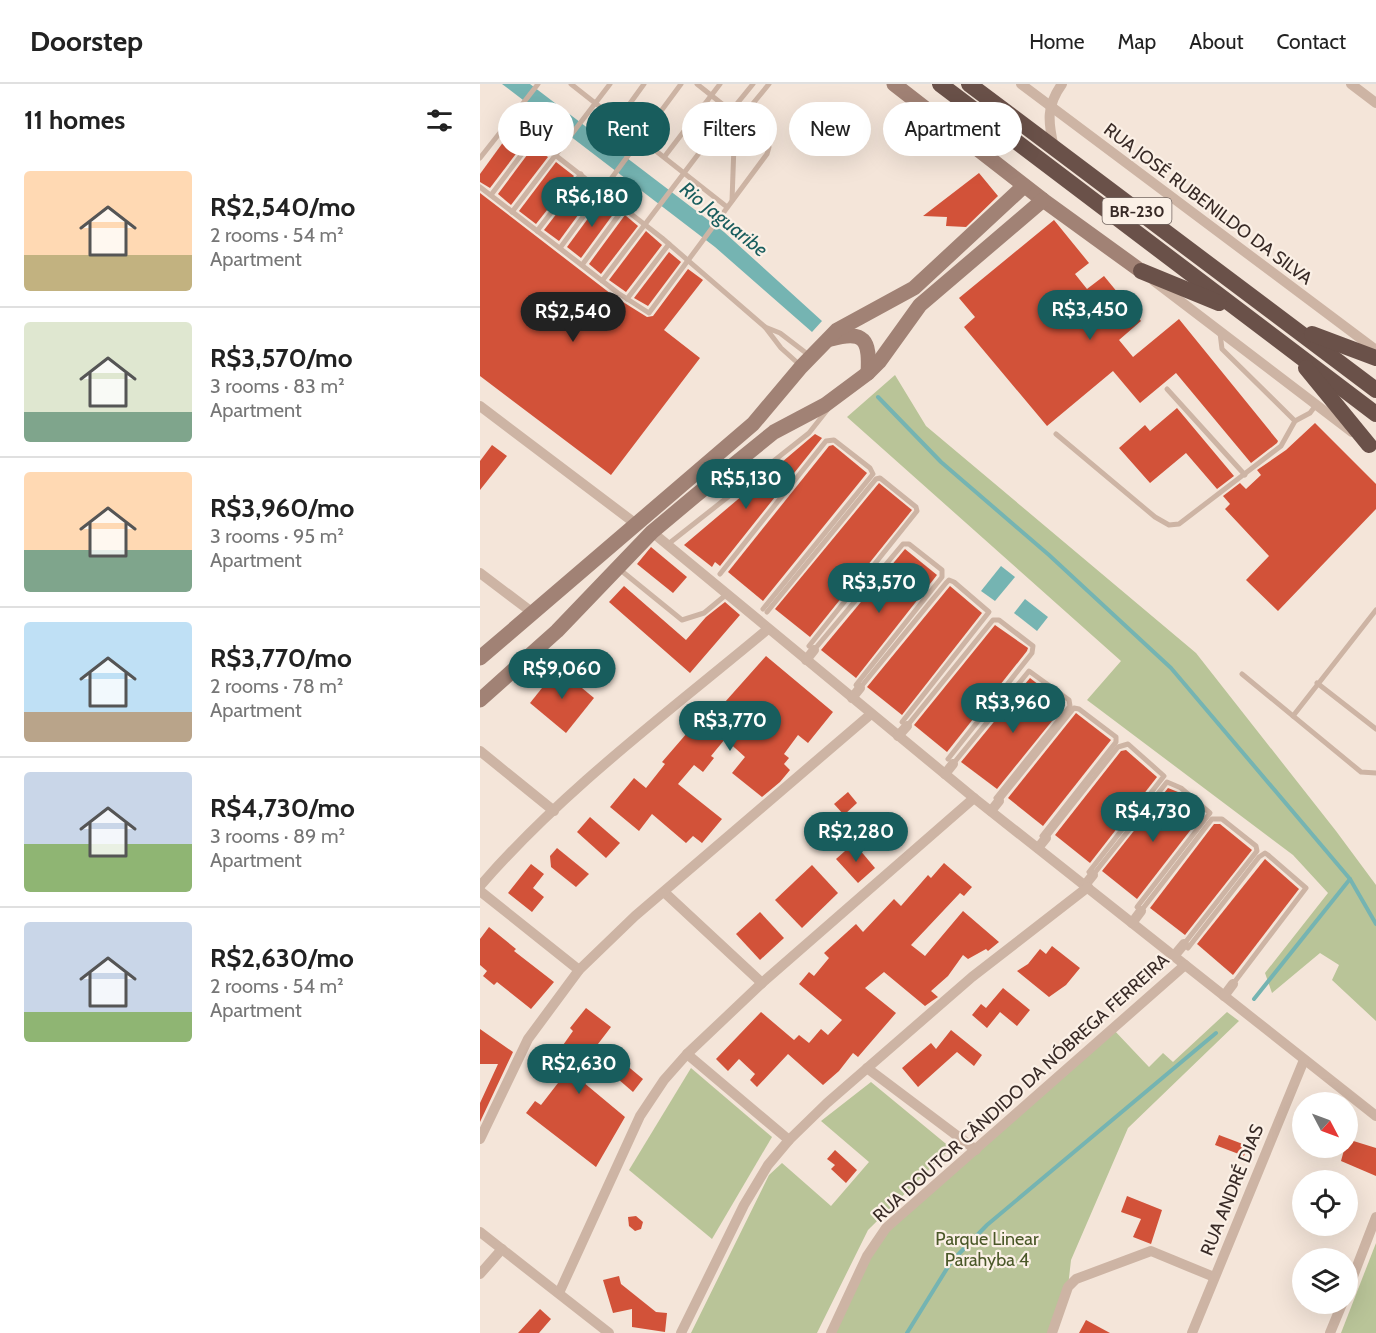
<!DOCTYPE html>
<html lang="en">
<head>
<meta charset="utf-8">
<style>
  :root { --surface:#fff; --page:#f6f6f6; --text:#222; --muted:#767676; --line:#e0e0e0; --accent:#185d5d }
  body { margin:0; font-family:Cabin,sans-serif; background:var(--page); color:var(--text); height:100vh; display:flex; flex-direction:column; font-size:22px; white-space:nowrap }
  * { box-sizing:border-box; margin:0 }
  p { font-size:20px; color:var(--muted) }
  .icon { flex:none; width:33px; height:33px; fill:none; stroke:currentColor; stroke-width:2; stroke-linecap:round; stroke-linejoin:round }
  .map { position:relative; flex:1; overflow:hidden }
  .drawer { display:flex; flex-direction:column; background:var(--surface); width:480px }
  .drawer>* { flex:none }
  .top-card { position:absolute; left:18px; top:18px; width:570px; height:54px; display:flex; gap:12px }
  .needle { width:39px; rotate:131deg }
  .fabs { position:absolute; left:812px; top:1008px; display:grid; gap:12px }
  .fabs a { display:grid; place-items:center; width:66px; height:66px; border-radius:50%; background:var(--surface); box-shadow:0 6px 24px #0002; font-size:30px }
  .price { position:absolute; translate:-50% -51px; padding:0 14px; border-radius:21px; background:var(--accent); color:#fff; font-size:20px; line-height:39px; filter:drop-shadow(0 2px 3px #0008) }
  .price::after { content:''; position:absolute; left:50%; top:36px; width:18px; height:14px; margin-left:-9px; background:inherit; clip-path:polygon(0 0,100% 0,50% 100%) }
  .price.active { background:#222; color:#fff }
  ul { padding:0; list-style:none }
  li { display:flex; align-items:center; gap:18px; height:150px; padding:0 24px }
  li+li { border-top:2px solid var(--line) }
  li span { display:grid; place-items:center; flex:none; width:168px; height:120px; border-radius:6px; color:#555 }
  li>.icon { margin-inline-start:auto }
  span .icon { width:72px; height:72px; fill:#fffc; stroke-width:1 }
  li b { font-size:26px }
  h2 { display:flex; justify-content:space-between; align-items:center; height:72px; padding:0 24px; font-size:26px }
  .pill { padding:0 21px; border-radius:27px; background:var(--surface); box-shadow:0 6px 24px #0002; font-size:21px; line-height:54px }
  .pill.active { background:var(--accent); color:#fff }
  header { display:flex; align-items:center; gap:36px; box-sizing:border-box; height:84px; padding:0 30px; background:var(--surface); border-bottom:2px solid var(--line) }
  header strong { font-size:28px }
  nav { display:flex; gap:33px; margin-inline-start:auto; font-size:21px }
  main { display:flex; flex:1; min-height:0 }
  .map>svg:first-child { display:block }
</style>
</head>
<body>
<header>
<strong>Doorstep</strong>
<nav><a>Home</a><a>Map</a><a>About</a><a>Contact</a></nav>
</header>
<main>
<section class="drawer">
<h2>11 homes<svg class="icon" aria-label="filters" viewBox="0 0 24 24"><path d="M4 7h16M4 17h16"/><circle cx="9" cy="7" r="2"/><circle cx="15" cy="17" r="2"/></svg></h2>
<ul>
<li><span style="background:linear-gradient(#ffd9b3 70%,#c2b280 0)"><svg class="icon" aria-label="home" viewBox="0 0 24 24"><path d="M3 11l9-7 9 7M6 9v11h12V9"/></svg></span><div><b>R$2,540/mo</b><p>2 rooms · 54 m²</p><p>Apartment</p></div></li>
<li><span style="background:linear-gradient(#dfe7d0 75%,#7fa58c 0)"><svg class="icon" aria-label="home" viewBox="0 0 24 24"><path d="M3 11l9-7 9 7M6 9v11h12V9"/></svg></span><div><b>R$3,570/mo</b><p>3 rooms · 83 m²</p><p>Apartment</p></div></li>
<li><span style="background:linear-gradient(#ffd9b3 65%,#7fa58c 0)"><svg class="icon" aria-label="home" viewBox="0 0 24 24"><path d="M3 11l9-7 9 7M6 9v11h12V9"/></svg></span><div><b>R$3,960/mo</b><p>3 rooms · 95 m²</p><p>Apartment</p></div></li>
<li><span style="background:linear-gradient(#bfe0f5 75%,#b9a48a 0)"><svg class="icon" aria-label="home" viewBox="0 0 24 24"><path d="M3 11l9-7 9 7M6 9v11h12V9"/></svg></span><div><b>R$3,770/mo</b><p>2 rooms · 78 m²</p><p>Apartment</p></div></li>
<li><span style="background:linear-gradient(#c9d6e8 60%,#8fb573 0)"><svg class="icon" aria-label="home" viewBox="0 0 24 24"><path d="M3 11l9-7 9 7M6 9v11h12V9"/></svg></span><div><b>R$4,730/mo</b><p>3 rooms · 89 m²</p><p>Apartment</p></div></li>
<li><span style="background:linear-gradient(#c9d6e8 75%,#8fb573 0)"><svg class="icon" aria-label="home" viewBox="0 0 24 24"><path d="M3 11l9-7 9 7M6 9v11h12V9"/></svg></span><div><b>R$2,630/mo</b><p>2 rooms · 54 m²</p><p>Apartment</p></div></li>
</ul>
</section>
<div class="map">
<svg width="896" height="1249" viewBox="0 0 896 1249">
  <rect width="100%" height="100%" fill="#f4e5d9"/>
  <g fill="#b9c498">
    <path d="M415,291L446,342L716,569L856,747L896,801V937L852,896L859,881L840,869L792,909L785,889L848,809L813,771L607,616L641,577L367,333Z"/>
    <path d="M747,928L759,937L648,1044L591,1176L588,1203L570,1249H350L406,1144L633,945L669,983L683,969L693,978Z"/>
    <path d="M211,984L292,1053L232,1155L149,1086Z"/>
    <path d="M391,998L471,1064L388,1146L337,1249H211L289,1091L302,1079L351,1122L389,1078L341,1037Z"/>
    <path d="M896,1159V1249H861Z"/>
  </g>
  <g fill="#75b4b2">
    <path d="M22,0H50L244,148L342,237L332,248L235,163Z"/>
    <path d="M521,482L535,493L515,517L501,507Z"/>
    <path d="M545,515L568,533L557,547L534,529Z"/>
  </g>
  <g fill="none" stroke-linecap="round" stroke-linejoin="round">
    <g stroke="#75b4b2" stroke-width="4">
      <path d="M398,313L461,378L569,471L691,584L870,795L896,840"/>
      <path d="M774,915L870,795"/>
      <path d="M427,1249L471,1178L507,1141L736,949"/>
    </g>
  </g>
  <g fill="#d25239">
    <path d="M32,46L45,58L10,104L0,98V90Z"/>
    <path d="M53,63L68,73L31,121L18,110Z"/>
    <path d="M76,78L94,92L56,140L39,127Z"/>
    <path d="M499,89L518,112L486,143L466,142L467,133L443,132Z"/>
    <path d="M101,98L115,108L79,157L64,146Z"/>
    <path d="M0,109L135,213L167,233L173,232L208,185L223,196L184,246L220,274L131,391L0,292Z"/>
    <path d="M123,114L137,125L101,174L87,163Z"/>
    <path d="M145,131L158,142L121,190L109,180Z"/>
    <path d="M574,136L609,179L595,190L607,205L624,192L661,237L639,256L653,273L699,235L798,357L797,359L771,379L696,289L660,319L633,287L567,342L484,243L495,233L479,214Z"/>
    <path d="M166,147L182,161L146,208L129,196Z"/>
    <path d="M189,168L201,178L168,222L154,214Z"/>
    <path d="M697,324L754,392L737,405L706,369L670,399L639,364L665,341L670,347Z"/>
    <path d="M835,339L896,400V425L798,527L766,496L789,472L745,425L750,420L743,412L760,399L766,405L781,391L777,386L806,366Z"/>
    <path d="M335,350L342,354L240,482L235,478L232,483L204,461Z"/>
    <path d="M12,361L27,372L0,406V377Z"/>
    <path d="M353,361L387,389L283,517L248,488L349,362Z"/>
    <path d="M399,399L432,426L330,553L295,525Z"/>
    <path d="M171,463L207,493L193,509L157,480Z"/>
    <path d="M425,465L457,491L376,594L341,566Z"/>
    <path d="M144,502L206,556L226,533L245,518L260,531L210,589L129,518Z"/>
    <path d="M470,502L502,529L422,631L387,603Z"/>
    <path d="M515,541L548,564L547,567L467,668L434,641Z"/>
    <path d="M286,572L353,628L328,659L318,651L304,670L309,674L304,680L310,686L300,698L282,713L252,689L265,673L245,655L231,672L234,674L223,688L214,681L198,700L242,735L222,759L213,752L206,759L172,730L159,747L130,723L154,694L166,704L185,680L182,678L220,634L240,651L258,629L245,618Z"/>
    <path d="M78,584L114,614L86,649L50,619Z"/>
    <path d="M550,594L585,621L517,705L481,678Z"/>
    <path d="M596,629L631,656L563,742L528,714Z"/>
    <path d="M646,666L677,693L610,779L575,751L641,667Z"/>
    <path d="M688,704L698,708L723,730L657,815L622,787Z"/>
    <path d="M368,708L377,719L364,731L354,720Z"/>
    <path d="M110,733L140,759L126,774L97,748Z"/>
    <path d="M734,740H740L772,766L705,851L670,824Z"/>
    <path d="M374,759L395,784L378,799L356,775Z"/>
    <path d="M77,764L109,790L96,803L71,783L70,772Z"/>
    <path d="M785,775L819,805L753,891L717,860Z"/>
    <path d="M464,779L492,803L484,812L480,809L431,861L445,872L483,827L519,858L508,867L506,865L488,875L483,871L468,892L451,907L458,913L452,917L445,922L404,888L385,904L416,929L378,973L373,969L359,987L343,1001L308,970L277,1003L270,996L275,990L259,975L248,987L236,975L281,928L314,956L319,951L329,959L341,945L348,951L362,936L319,900L329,888L334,892L349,874L344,869L376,840L383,848L414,815L421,822L448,791L451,794Z"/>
    <path d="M51,780L64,790L53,804L64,813L52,828L28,809Z"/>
    <path d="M332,781L358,809L322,844L295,816Z"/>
    <path d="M280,828L304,854L280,876L256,850Z"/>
    <path d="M9,843L36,865L34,867L74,898L51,925L17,898L14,901L3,892L7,887L0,881V855Z"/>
    <path d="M572,862L600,884L586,901L569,913L537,887L548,880L560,865L566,870Z"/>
    <path d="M523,904L550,926L537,942L520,928L507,944L492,931L501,920L506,924Z"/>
    <path d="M106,924L131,943L108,973L117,980L103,998L145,1033L116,1083L46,1029L55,1017L61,1021L78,999L64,988L93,947L90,944Z"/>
    <path d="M0,945L33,968L0,1038V1019L18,980H0Z"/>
    <path d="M471,946L502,971L494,982L477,968L438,1003L422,984L451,959L456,965Z"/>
    <path d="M133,970L163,995L153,1008L123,982Z"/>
    <path d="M739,1051L768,1062L764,1072L735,1061Z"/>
    <path d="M867,1055L896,1064V1092L861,1077Z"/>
    <path d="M355,1066L377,1086L366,1099L351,1085L355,1081L347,1075Z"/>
    <path d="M647,1112L682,1126L671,1160L653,1153L661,1135L641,1128Z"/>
    <path d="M156,1132L163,1138L161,1145L155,1147L149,1142L148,1133Z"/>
    <path d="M139,1192L141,1200L176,1228L187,1229L185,1248L152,1243V1225L133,1229L123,1196Z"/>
    <path d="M60,1225L71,1235L59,1249H38Z"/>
    <path d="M606,1236L630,1249H599Z"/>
  </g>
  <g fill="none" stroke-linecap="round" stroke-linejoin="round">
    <g stroke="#cdb4a4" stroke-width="5">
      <path d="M91,0L247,123"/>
      <path d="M217,0L251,27L273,0"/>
      <path d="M30,36L58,0"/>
      <path d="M138,36L164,0"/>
      <path d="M185,72L240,0"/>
      <path d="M0,74L30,36L182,154L285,243"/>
      <path d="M0,103L138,209L169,229L287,70L289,63L287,57L251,27L122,197"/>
      <path d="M11,111L54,54"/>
      <path d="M252,117L254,61L261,34L289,0"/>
      <path d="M32,128L130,0"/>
      <path d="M57,147L101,90"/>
      <path d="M80,164L201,0"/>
      <path d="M102,181L144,124"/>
      <path d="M147,215L189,160"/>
      <path d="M740,249L742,265L815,337L830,329L836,321"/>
      <path d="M321,282L301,264L285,243L300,249L330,272"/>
      <path d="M687,305L765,391"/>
      <path d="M576,350L675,433L689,441L699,440L801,362L815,337"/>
      <path d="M187,461L329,349L348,325"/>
      <path d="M138,484L202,536L224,529L247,510"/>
      <path d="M240,490L346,357L354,356L390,384L393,390L283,525"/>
      <path d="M287,528L396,395L400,394L436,423L437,427L329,562"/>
      <path d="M334,566L423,460H429L462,486V493L376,601"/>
      <path d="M762,590L881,688L896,689"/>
      <path d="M837,599L896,645"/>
      <path d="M380,604L466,499L469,496L474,498L509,528L422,638"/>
      <path d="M813,632L896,526"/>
      <path d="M427,642L513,536H519L553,562L552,569L468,675"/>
      <path d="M473,680L549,587L589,616L590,622L516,714"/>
      <path d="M519,717L594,624L599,625L636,653V658L562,752"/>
      <path d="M566,754L638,663L648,660L684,692L609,788"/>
      <path d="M613,791L687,698L701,704L730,729L657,823"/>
      <path d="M661,827L732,735H742L776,762L777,767L704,860"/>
      <path d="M708,864L779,773L785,769L788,771L826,804L753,900"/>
    </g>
    <g stroke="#cdb4a4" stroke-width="10">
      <path d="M541,0L896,266"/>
      <path d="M871,0L896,19"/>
      <path d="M574,64C568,38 566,22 582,0"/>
      <path d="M674,197L872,348"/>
      <path d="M0,322L156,440"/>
      <path d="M172,448L494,714L896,1032"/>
      <path d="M0,489L53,529"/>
      <path d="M326,576L334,566"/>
      <path d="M372,614L380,604"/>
      <path d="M418,652L427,642"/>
      <path d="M0,667L74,727"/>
      <path d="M465,690L473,680"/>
      <path d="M511,727L519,717"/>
      <path d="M558,764L566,754"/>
      <path d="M605,801L613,791"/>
      <path d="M0,802C84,705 190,627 288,545"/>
      <path d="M0,807L99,886"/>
      <path d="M184,808L282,899"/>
      <path d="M652,839L661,827"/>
      <path d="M694,872L704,860"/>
      <path d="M744,912L753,900"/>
      <path d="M207,970L309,1056"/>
      <path d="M387,984L496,1066"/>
      <path d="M0,1055L48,955L99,886L155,832L391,630"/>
      <path d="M0,1148L129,1249"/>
      <path d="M0,1190L22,1165"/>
      <path d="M867,1208L896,1133"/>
      <path d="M79,1209L160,1032L184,996L207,970L282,899L494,714"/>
      <path d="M201,1249L264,1121L288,1081L309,1056L347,1019L492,893L608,803"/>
      <path d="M351,1249L387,1172L406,1144L705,881"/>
      <path d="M572,1249L588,1203L596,1195L671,1167L734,1193"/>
      <path d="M712,1249L824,976"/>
      <path d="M850,1249L862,1220"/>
    </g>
    <g stroke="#a18275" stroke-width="15">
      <path d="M414,0L563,116L661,187"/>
      <path d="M351,255C385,246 390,256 388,289"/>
      <path d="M0,574L273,340L321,283L357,246L434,204L544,102"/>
      <path d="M0,616L77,547L172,448L215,412L294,348L345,321L388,289L399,278L440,221L563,116"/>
    </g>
    <g stroke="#6a5149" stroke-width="16">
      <path d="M460,0L896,330"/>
      <path d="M489,0L896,306"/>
      <path d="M661,187L739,219"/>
      <path d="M832,250L896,274"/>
      <path d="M826,284L889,361"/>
    </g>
  </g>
  <g text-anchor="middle" stroke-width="4.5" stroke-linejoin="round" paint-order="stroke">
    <rect fill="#fbf0e6" stroke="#726560" stroke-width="1.5" x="622.5" y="114" width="69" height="26" rx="4.5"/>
    <g font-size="16" font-weight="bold" fill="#382a26">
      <text x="657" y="133">BR-230</text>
    </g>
    <g font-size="18" fill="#382a26" stroke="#fbf0e6">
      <text transform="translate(728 120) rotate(37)" y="6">RUA JOSÉ RUBENILDO DA SILVA</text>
      <text transform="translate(541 1004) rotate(-42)" y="6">RUA DOUTOR CÂNDIDO DA NÓBREGA FERREIRA</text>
      <text transform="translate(752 1106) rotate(-68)" y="6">RUA ANDRÉ DIAS</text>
    </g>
    <g font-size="18" fill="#4a5828" stroke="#fbf0e6">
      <text x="507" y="1161">Parque Linear<tspan x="507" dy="21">Parahyba 4</tspan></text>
    </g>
    <g font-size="20" font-style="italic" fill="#185d5d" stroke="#fbf0e6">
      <text transform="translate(244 135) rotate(39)" y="7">Rio Jaguaribe</text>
    </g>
  </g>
</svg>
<div class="fabs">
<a><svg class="needle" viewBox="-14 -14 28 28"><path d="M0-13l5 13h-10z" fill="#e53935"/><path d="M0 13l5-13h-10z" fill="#767676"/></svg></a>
<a><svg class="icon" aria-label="locate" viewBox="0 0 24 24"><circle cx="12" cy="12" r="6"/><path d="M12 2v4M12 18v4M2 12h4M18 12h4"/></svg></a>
<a><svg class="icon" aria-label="layers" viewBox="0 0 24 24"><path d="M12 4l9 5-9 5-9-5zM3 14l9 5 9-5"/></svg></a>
</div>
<b class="price" style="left:112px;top:144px">R$6,180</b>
<b class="price" style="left:610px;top:257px">R$3,450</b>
<b class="price active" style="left:93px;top:259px">R$2,540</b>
<b class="price" style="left:266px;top:426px">R$5,130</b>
<b class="price" style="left:399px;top:530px">R$3,570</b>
<b class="price" style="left:82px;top:616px">R$9,060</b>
<b class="price" style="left:533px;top:650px">R$3,960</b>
<b class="price" style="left:250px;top:668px">R$3,770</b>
<b class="price" style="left:673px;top:759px">R$4,730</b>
<b class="price" style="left:376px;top:779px">R$2,280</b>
<b class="price" style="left:99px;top:1011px">R$2,630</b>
<div class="top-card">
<a class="pill">Buy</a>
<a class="pill active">Rent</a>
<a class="pill">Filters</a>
<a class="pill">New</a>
<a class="pill">Apartment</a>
</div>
</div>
</main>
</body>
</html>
